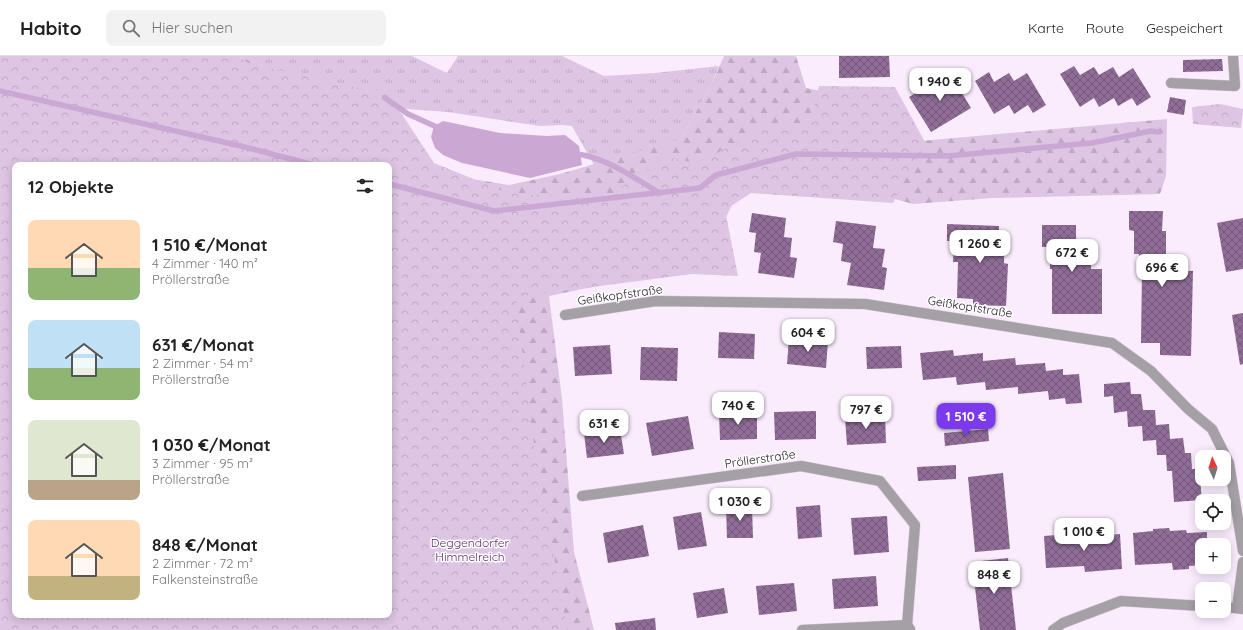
<!DOCTYPE html>
<html lang="de">
<head>
<meta charset="utf-8">
<style>
  :root { --surface:#fff; --page:#f2f2f2; --text:#222; --muted:#767676; --line:#e0e0e0; --accent:#7c3aed }
  body { margin:0; font-family:Quicksand,sans-serif; background:var(--page); color:var(--text); height:100vh; display:flex; flex-direction:column; font-size:15px; white-space:nowrap }
  * { box-sizing:border-box; margin:0 }
  p { font-size:13px; color:var(--muted) }
  .icon { flex:none; width:22px; height:22px; fill:none; stroke:currentColor; stroke-width:2; stroke-linecap:round; stroke-linejoin:round }
  .map { position:relative; flex:1; overflow:hidden }
  .side { position:absolute; left:12px; top:106px; width:380px; height:456px; display:flex; flex-direction:column; background:var(--surface); border-radius:8px; box-shadow:0 2px 10px #0003 }
  .side>* { flex:none }
  .needle { width:26px; rotate:356deg }
  .controls { position:absolute; left:1195px; top:394px; display:grid; gap:8px }
  .controls a { display:grid; place-items:center; width:36px; height:36px; border-radius:8px; background:var(--surface); box-shadow:0 2px 10px #0003; font-size:20px }
  .price { position:absolute; translate:-50% -34px; padding:0 9px; border-radius:8px; background:#fff; color:#222; font-size:13px; line-height:26px; filter:drop-shadow(0 1px 2px #0008) }
  .price::after { content:''; position:absolute; left:50%; top:24px; width:12px; height:9px; margin-left:-6px; background:inherit; clip-path:polygon(0 0,100% 0,50% 100%) }
  .price.current { background:var(--accent); color:#fff }
  ul { padding:0; list-style:none }
  li { display:flex; align-items:center; gap:12px; height:100px; padding:0 16px }
  li span { display:grid; place-items:center; flex:none; width:112px; height:80px; border-radius:8px; color:#555 }
  li>.icon { margin-inline-start:auto }
  span .icon { width:48px; height:48px; fill:#fffc; stroke-width:1 }
  li b { font-size:17px }
  h2 { display:flex; justify-content:space-between; align-items:center; height:48px; padding:0 16px; font-size:17px }
  header { display:flex; align-items:center; gap:24px; box-sizing:border-box; height:56px; padding:0 20px; background:var(--surface); border-bottom:1px solid var(--line) }
  header strong { font-size:19px }
  nav { display:flex; gap:22px; margin-inline-start:auto; font-size:14px }
  .search { width:280px; height:36px; background:var(--page); display:flex; align-items:center; gap:10px; box-sizing:border-box; padding:0 14px; border-radius:8px; color:var(--muted); font-size:15px }
  .map>svg:first-child { display:block }
</style>
</head>
<body>
<header>
<strong>Habito</strong>
<div class="search"><svg class="icon" aria-label="search" viewBox="0 0 24 24"><circle cx="10" cy="10" r="6"/><path d="M15 15l6 6"/></svg>Hier suchen</div>
<nav><a>Karte</a><a>Route</a><a>Gespeichert</a></nav>
</header>
<div class="map">
<svg width="1243" height="574" viewBox="0 0 1243 574">
  <defs>
    <pattern id="grass-tufts" width="24" height="20" patternUnits="userSpaceOnUse"><rect width="24" height="20" fill="#ddc5e3"/><path d="M3 7l-1-3M5 7V3M7 7l1-3M15 17l-1-3M17 17v-4M19 17l1-3" fill="none" stroke="#bea9c3"/></pattern>
    <pattern id="forest-firs" width="22" height="20" patternUnits="userSpaceOnUse"><rect width="22" height="20" fill="#ddc5e3"/><path d="M5 1l3.5 6h-7zM16 11l3.5 6h-7z" fill="#bea9c3"/></pattern>
    <pattern id="park-crowns" width="20" height="18" patternUnits="userSpaceOnUse"><rect width="20" height="18" fill="#ddc5e3"/><path d="M2 6a3 3 0 1 1 6 0M12 15a3 3 0 1 1 6 0" fill="none" stroke="#bea9c3"/></pattern>
    <pattern id="building-cross-hatch" width="8" height="8" patternUnits="userSpaceOnUse"><rect width="8" height="8" fill="#8f6d97"/><path d="M0 0l8 8M0 8l8-8" fill="none" stroke="#75597b"/></pattern>
  </defs>
  <rect width="100%" height="100%" fill="#faecfd"/>
  <path fill="url(#grass-tufts)" d="M237,0H412L447,17L458,0H562L604,20L655,17L719,10L710,31L681,83L594,109L572,70L562,69L540,70L448,56L367,50Z"/>
  <path fill="url(#forest-firs)" d="M0,0H237L367,50L429,116L509,129L560,118L681,83L710,31L724,0H796L806,32L836,38L921,85L1167,63L1166,120L1160,138L992,142L913,148L822,123L745,122L712,190L636,222L549,240L562,343L574,496L594,574H497L389,109H15Z"/>
  <g fill="url(#park-crowns)" fill-rule="evenodd">
    <path d="M0,0H236L251,8L363,33L386,34L434,107L508,137L609,145L627,126L666,101L697,107L740,85L764,69L809,72L819,30L895,31L925,86L893,147L751,137L725,154L738,220L692,218L516,241L532,376L567,574H0ZM15,109H389V559H15Z"/>
    <path d="M1220,48L1243,53L1241,72L1193,68L1192,51Z"/>
  </g>
  <path fill="#cba7d4" d="M443,65L500,77L547,80L565,79L579,90L582,109L530,122L462,107L443,99L435,92L431,81L434,70Z"/>
  <g fill="none" stroke-linecap="round" stroke-linejoin="round">
    <g stroke="#cba7d4" stroke-width="5.5">
      <path d="M0,35L241,90L314,109"/>
      <path d="M385,42L408,58L441,73"/>
      <path d="M574,98C603,99 635,123 660,137"/>
      <path d="M389,128L494,155L700,132L716,119L796,98L948,100L1092,87L1151,75L1160,76"/>
    </g>
  </g>
  <g fill="url(#building-cross-hatch)">
    <path d="M839,0H889L890,21L839,22Z"/>
    <path d="M1222,3L1223,15L1183,16V4Z"/>
    <path d="M1074,10L1080,19L1094,11L1099,19L1113,11L1119,21L1133,12L1151,41L1137,50L1132,42L1118,50L1114,42L1099,51L1094,42L1080,51L1060,18Z"/>
    <path d="M989,16L994,26L1009,17L1014,25L1027,17L1046,49L1033,57L1028,49L1014,58L1009,49L994,58L975,25Z"/>
    <path d="M950,17L971,52L931,76L909,41Z"/>
    <path d="M1170,41L1186,44L1184,59L1167,56Z"/>
    <path d="M1129,155H1163L1162,175H1166V199H1169V214L1193,215L1191,300L1160,299V287H1141L1142,214L1138,213L1139,198H1134V175L1129,174Z"/>
    <path d="M752,157L786,162L784,181L792,182L790,201L797,202L794,222L758,217L761,197L754,196L756,177L749,176Z"/>
    <path d="M1243,162V213L1226,216L1217,167Z"/>
    <path d="M836,165L876,170L873,192L885,193L882,211L887,212L884,234L847,229L851,207L841,205L843,188L833,186Z"/>
    <path d="M947,168L999,170V187H1004V207L1008,208L1006,250L973,249V243L957,242L958,206H953L954,185H947Z"/>
    <path d="M1042,169H1076V191H1086V197H1091V213H1102V258H1052V213H1050V191H1042Z"/>
    <path d="M1243,257V308L1240,309L1232,259Z"/>
    <path d="M719,276L755,278L754,303L718,302Z"/>
    <path d="M789,282L828,285L826,312L787,308Z"/>
    <path d="M610,289L612,318L575,320L573,291Z"/>
    <path d="M901,290L902,312L867,313L866,291Z"/>
    <path d="M641,291L678,292L677,325L640,324Z"/>
    <path d="M953,294L954,300L983,297V305L1015,302L1016,309L1045,307L1046,315L1063,313V319L1079,318L1082,347L1066,348L1065,342L1049,344L1048,335L1018,338V331L986,334L985,326L957,329L956,321L923,324L920,297Z"/>
    <path d="M1130,326L1131,338H1141L1143,354H1155L1156,369L1169,368L1170,383L1183,382L1185,397H1191L1192,413H1199L1202,444L1174,446L1172,415H1167L1166,399H1157L1156,384L1143,385L1142,370L1128,371L1127,355L1114,357L1113,340L1104,341V328Z"/>
    <path d="M816,355V383L775,384L774,356Z"/>
    <path d="M719,357H757V383L720,384Z"/>
    <path d="M885,359L886,387L847,389L845,362Z"/>
    <path d="M688,360L694,393L652,400L646,367Z"/>
    <path d="M620,373L624,398L587,402L584,377Z"/>
    <path d="M988,373L989,385L945,390L944,377Z"/>
    <path d="M956,409V423L918,425L917,411Z"/>
    <path d="M1003,417L1010,493L975,496L968,421Z"/>
    <path d="M820,449L822,481L798,483L796,451Z"/>
    <path d="M726,451H752L753,482H727Z"/>
    <path d="M701,456L707,490L678,494L673,461Z"/>
    <path d="M887,460L889,496L854,499L851,462Z"/>
    <path d="M1208,467H1222V473L1208,474Z"/>
    <path d="M643,469L649,500L608,507L603,477Z"/>
    <path d="M1169,472L1170,475L1186,474L1187,477L1207,476V489H1202V509L1189,510V513L1173,514L1172,507L1135,509L1133,477L1153,475V473Z"/>
    <path d="M1082,477V481L1120,478L1122,513L1085,516L1084,510L1046,512L1044,480Z"/>
    <path d="M1008,502L1016,574H980L972,506Z"/>
    <path d="M876,520L878,550L834,553L832,523Z"/>
    <path d="M794,527L797,555L759,559L756,530Z"/>
    <path d="M724,532L728,557L697,562L693,537Z"/>
    <path d="M655,562L656,574H616L615,567Z"/>
  </g>
  <g fill="none" stroke-linecap="round" stroke-linejoin="round">
    <g stroke="#d4c8d7" stroke-width="11">
      <g id="street">
        <path d="M1171,27L1235,30L1233,0"/>
        <path d="M565,259L656,245L865,248L1112,287L1151,315L1188,353L1212,373L1229,407L1243,495"/>
        <path d="M582,440L801,410L880,425L915,469L907,569"/>
        <path d="M1224,551L1243,553"/>
        <path d="M1237,552L1243,506"/>
        <path d="M802,574L907,569L910,573"/>
        <path d="M1053,574L1063,567L1121,545L1202,550"/>
      </g>
    </g>
    <use href="#street" stroke="#a59fa6" stroke-width="10"/>
  </g>
  <g text-anchor="middle" stroke-width="3" stroke-linejoin="round" paint-order="stroke">
    <g font-size="12" fill="#272228" stroke="#fff">
      <text transform="translate(620 239) rotate(-8)" y="4">Geißkopfstraße</text>
      <text transform="translate(970 251) rotate(9)" y="4">Geißkopfstraße</text>
      <text transform="translate(760 403) rotate(-8)" y="4">Pröllerstraße</text>
    </g>
    <g font-size="12" fill="#5c2f67" stroke="#fff">
      <text x="470" y="491">Deggendorfer<tspan x="470" dy="14">Himmelreich</tspan></text>
    </g>
  </g>
</svg>
<div class="controls">
<a><svg class="needle" viewBox="-14 -14 28 28"><path d="M0-13l5 13h-10z" fill="#e53935"/><path d="M0 13l5-13h-10z" fill="#767676"/></svg></a>
<a><svg class="icon" aria-label="locate" viewBox="0 0 24 24"><circle cx="12" cy="12" r="6"/><path d="M12 2v4M12 18v4M2 12h4M18 12h4"/></svg></a>
<a>+</a>
<a>−</a>
</div>
<b class="price" style="left:940px;top:46px">1 940 €</b>
<b class="price" style="left:980px;top:208px">1 260 €</b>
<b class="price" style="left:1072px;top:217px">672 €</b>
<b class="price" style="left:1162px;top:232px">696 €</b>
<b class="price" style="left:808px;top:297px">604 €</b>
<b class="price" style="left:738px;top:370px">740 €</b>
<b class="price" style="left:866px;top:374px">797 €</b>
<b class="price current" style="left:966px;top:381px">1 510 €</b>
<b class="price" style="left:604px;top:388px">631 €</b>
<b class="price" style="left:740px;top:466px">1 030 €</b>
<b class="price" style="left:1084px;top:496px">1 010 €</b>
<b class="price" style="left:994px;top:539px">848 €</b>
<section class="side">
<h2>12 Objekte<svg class="icon" aria-label="filters" viewBox="0 0 24 24"><path d="M4 7h16M4 17h16"/><circle cx="9" cy="7" r="2"/><circle cx="15" cy="17" r="2"/></svg></h2>
<ul>
<li><span style="background:linear-gradient(#ffd9b3 60%,#8fb573 0)"><svg class="icon" aria-label="home" viewBox="0 0 24 24"><path d="M3 11l9-7 9 7M6 9v11h12V9"/></svg></span><div><b>1 510 €/Monat</b><p>4 Zimmer · 140 m²</p><p>Pröllerstraße</p></div></li>
<li><span style="background:linear-gradient(#bfe0f5 60%,#8fb573 0)"><svg class="icon" aria-label="home" viewBox="0 0 24 24"><path d="M3 11l9-7 9 7M6 9v11h12V9"/></svg></span><div><b>631 €/Monat</b><p>2 Zimmer · 54 m²</p><p>Pröllerstraße</p></div></li>
<li><span style="background:linear-gradient(#dfe7d0 75%,#b9a48a 0)"><svg class="icon" aria-label="home" viewBox="0 0 24 24"><path d="M3 11l9-7 9 7M6 9v11h12V9"/></svg></span><div><b>1 030 €/Monat</b><p>3 Zimmer · 95 m²</p><p>Pröllerstraße</p></div></li>
<li><span style="background:linear-gradient(#ffd9b3 70%,#c2b280 0)"><svg class="icon" aria-label="home" viewBox="0 0 24 24"><path d="M3 11l9-7 9 7M6 9v11h12V9"/></svg></span><div><b>848 €/Monat</b><p>2 Zimmer · 72 m²</p><p>Falkensteinstraße</p></div></li>
</ul>
</section>
</div>
</body>
</html>
